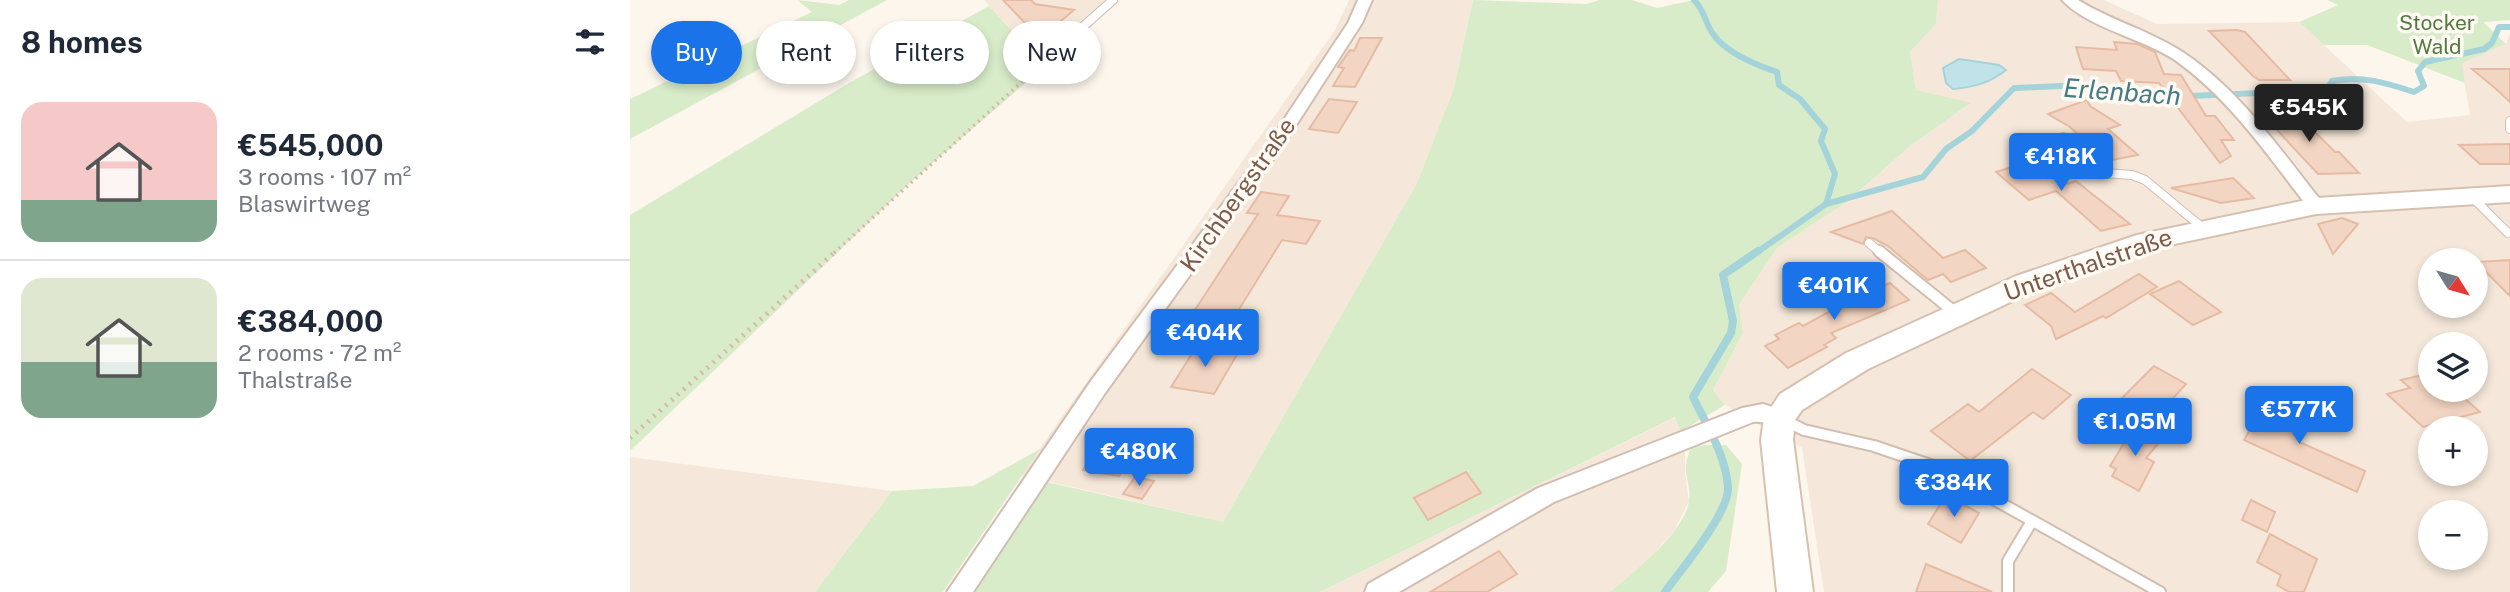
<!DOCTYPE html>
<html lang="en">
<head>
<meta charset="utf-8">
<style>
  :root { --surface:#fff; --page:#f2f2f3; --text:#1f2937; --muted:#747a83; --line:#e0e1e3; --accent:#1a73e8 }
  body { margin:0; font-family:"Public Sans",sans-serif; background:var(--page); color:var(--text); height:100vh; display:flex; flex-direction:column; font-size:26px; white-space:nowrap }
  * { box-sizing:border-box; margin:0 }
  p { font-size:23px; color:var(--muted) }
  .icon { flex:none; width:38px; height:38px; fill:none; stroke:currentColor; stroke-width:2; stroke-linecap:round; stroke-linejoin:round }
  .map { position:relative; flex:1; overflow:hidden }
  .sheet { display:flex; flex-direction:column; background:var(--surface); width:630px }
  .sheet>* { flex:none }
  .guide { position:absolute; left:21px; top:21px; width:665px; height:63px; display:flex; gap:14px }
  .needle { width:46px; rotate:127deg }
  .tools { position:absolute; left:1788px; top:248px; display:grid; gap:14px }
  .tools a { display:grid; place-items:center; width:70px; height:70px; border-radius:50%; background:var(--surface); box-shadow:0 4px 10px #0003; font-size:35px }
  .price { position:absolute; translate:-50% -60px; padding:0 16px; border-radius:7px; background:var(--accent); color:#fff; font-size:23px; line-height:46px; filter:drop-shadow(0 2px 4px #0008) }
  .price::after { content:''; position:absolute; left:50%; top:42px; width:21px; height:16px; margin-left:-10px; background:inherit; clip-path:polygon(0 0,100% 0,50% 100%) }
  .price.on { background:#222; color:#fff }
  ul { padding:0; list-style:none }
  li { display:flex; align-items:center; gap:21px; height:175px; padding:0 21px }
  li+li { border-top:2px solid var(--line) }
  li span { display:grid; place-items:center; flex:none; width:196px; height:140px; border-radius:21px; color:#555 }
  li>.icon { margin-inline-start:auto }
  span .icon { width:84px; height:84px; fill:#fffc; stroke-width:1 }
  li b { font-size:30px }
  h2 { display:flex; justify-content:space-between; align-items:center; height:84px; padding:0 21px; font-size:30px }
  .chip { padding:0 24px; border-radius:32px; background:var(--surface); box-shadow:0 4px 10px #0003; font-size:24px; line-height:63px }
  .chip.on { background:var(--accent); color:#fff }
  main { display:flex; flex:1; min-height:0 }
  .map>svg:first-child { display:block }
</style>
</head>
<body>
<main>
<section class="sheet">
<h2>8 homes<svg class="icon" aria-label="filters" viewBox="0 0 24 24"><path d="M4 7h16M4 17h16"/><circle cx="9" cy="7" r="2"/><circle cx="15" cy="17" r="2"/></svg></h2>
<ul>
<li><span style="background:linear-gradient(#f6c9c9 70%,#7fa58c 0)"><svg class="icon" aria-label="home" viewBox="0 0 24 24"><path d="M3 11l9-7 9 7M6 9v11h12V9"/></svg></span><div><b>€545,000</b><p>3 rooms · 107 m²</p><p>Blaswirtweg</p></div></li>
<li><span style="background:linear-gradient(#dfe7d0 60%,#7fa58c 0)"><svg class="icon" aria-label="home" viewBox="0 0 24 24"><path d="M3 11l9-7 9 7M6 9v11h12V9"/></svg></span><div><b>€384,000</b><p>2 rooms · 72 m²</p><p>Thalstraße</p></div></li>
</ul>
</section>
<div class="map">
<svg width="1880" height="592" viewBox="0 0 1880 592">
  <rect width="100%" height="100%" fill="#fdf6ec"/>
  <g fill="#f5e8da" fill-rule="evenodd">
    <path d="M354,0H491L421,61L408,59Z"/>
    <path d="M719,0H843L824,88L787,183L593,522L391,475L705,30Z"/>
    <path d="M1308,0H1474L1527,24L1669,22L1777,122L1840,115L1831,63L1876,44L1880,33V592H1194L1172,448L1095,405L1083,390L1113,333L1109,305L1147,248L1217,202L1280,146L1340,104L1286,90L1280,52L1306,24ZM1801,261H1846V306H1801ZM1801,345H1846V390H1801ZM1801,429H1846V474H1801ZM1801,513H1846V558H1801Z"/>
    <path d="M1046,417L1055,438V474L1059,501L1044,531L1015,563L980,592H690Z"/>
    <path d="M0,457L262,491L185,592H0Z"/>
  </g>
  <g fill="#d8ecc9">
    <path d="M167,0L209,5L219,0H257L0,139V99L182,12Z"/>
    <path d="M843,0L956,4L970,0H1002L1027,8L1064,0H1308L1306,24L1280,52L1286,90L1341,103L1280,146L1217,202L1147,248L1109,305L1113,333L1083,390L1095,405L1051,431L1045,417L690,592H344L417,482L593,522L787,183L824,88Z"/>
    <path d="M1697,0H1880V20L1853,22L1876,44L1832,63L1835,83L1737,45H1694L1669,22L1708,5Z"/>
    <path d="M359,6L408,59L421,61L281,182L0,451V215L219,83Z"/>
    <path d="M1074,445H1096L1112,464L1096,571L1078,592H980C1003,573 1055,532 1059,501C1062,478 1049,475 1061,448Z"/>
    <path d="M410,449L313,592H185L262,491L343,486Z"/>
  </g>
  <path fill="#bfe3e8" stroke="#a5d3da" stroke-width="2" d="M1329,59L1369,65L1376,70C1360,83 1344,87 1323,89L1316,83L1313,68Z"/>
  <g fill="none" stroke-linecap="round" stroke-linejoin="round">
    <g stroke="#a5d3da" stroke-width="6">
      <path d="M1064,0C1075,11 1075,23 1083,34C1096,53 1126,65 1147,72L1149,85L1170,99L1195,129L1191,141L1205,174L1196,204"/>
      <path d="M1126,253L1196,204L1293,177L1316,149L1342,131L1384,88L1458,85L1513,98L1697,90L1702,81C1731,75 1757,83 1784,92L1794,86L1788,71L1795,62L1854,49L1862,43L1869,27H1880"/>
    </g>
    <path stroke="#a5d3da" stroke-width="8" d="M1035,592C1050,571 1100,512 1098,487C1096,456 1076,424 1063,397L1101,333L1103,321L1093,275L1128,251"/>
  </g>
  <g fill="#f3d5c3" stroke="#e6bba3" stroke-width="2">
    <path d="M373,0H401L405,4L444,10L425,26L394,22Z"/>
    <path d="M1607,30L1615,32L1660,80H1629L1623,76L1579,31Z"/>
    <path d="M730,38H752L725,87L703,86L714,68L708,67L720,50L724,51Z"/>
    <path d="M1484,42L1507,44L1525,52L1534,74L1551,75L1576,116H1585L1604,140H1591L1601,156L1590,163L1529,83L1491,81L1486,71L1453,69L1446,47L1487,50Z"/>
    <path d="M1842,69H1880V102L1865,88Z"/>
    <path d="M699,99L727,102L708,133L679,129Z"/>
    <path d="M1457,100L1460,106L1490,125L1478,129L1508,155L1477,161L1440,127L1418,114Z"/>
    <path d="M1665,112L1705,152H1709L1729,173L1688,174L1631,113Z"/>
    <path d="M1880,144V164H1850L1829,145Z"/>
    <path d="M1406,160L1437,184L1446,181L1500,224L1471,231L1426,191L1399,200L1366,172Z"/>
    <path d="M1603,178L1624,198L1591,203L1541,188Z"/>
    <path d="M631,192L659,196L647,215L690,221L676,244L652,240L595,332L555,325L628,214L617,213Z"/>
    <path d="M1262,211L1313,258L1335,250L1356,268L1321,282L1313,274L1298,280L1258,246L1243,238L1236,237L1233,244L1201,232Z"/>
    <path d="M1712,218L1728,224L1703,254L1688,224Z"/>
    <path d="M1880,260V296L1846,262Z"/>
    <path d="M1509,274L1527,287L1476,318L1473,316L1426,339L1421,326L1395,305L1421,293L1445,312Z"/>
    <path d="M1549,281L1591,312L1563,325L1520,294Z"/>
    <path d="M1245,282L1251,287L1260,283L1279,300L1201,333L1206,338L1194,345L1197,347L1158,368L1135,346L1149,339L1145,335L1169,323L1173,326L1206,308L1200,301Z"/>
    <path d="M568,344L609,351L584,394L541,387Z"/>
    <path d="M1524,366L1556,384L1524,419L1491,399Z"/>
    <path d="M1402,369L1441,395L1413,419L1403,412L1340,461L1301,431L1338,404L1349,412Z"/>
    <path d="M1801,373V390H1825L1850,412L1793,427L1757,394L1780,388L1771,380Z"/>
    <path d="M1637,401L1678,420L1669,442L1735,471L1727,492L1614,440Z"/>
    <path d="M1505,425L1531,440L1516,458L1524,462L1509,491L1482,476L1486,469L1480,466Z"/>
    <path d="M480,430L514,436L489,476L453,470Z"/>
    <path d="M836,472L851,493L798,520L784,498Z"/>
    <path d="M505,477L524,481L512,499L493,494Z"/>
    <path d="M1316,495L1349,513L1331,543L1298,524Z"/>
    <path d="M1621,500L1645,512L1637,532L1612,520Z"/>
    <path d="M1640,534L1687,559L1674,592H1659L1647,585L1651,575L1627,562Z"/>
    <path d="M869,551L887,574L857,592H800Z"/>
    <path d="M1296,564L1362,592H1286Z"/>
  </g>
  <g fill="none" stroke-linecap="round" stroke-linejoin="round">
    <g stroke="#d1beb0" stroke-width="10">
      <g id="lane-far1">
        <path d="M430,47L483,0"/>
        <path d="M1880,121V129"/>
        <path d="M1433,137L1475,173L1502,175L1515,180L1573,228"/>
        <path d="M1842,197L1878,233"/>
        <path d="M1239,243L1251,253"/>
      </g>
    </g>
    <g stroke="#d1beb0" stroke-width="14">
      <g id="lane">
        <path d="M1249,251L1327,314"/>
        <path d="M1154,420L1174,430L1244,446L1306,467L1530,592"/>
        <path d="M1378,592V561L1402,521"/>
      </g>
    </g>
    <g stroke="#d1beb0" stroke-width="4">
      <g id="street">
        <path d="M728,0H742L732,23L654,144L475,393L343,592H317L461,381L639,142L718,23Z"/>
        <path d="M1432,0H1448C1482,21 1521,31 1554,53C1611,91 1650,150 1692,202L1695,206L1692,210H1680C1639,157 1600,99 1545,60C1512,38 1458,28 1432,0Z"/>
        <path d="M1133,404L1158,412L1161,418L1158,424C1145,428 1135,420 1123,422L924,502L769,592H735L738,584L908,488L1112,408Z"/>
      </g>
    </g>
    <g stroke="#d6c0b0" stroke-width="4">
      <path id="secondary" d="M1880,186V202L1686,214L1521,249L1406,290L1238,369L1172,410L1165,420L1163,440L1183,592H1147L1131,440L1134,418L1150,394L1216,353L1386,276L1507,235L1686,198Z"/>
    </g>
    <path stroke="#d9b8a5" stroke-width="3.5" stroke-dasharray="2 4.5" stroke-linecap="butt" d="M204,253L419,57"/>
    <path stroke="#d9b8a5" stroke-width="5" stroke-dasharray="2 6" stroke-linecap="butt" d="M0,438L206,251"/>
    <use href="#lane-far1" stroke="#fff" stroke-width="8"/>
    <use href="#lane" stroke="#fff" stroke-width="10"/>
    <use href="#street" fill="#fff" fill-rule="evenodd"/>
    <use href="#secondary" fill="#fff" fill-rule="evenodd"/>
  </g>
  <g text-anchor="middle" stroke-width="7" stroke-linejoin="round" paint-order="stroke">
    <g font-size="21" fill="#537a41" stroke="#fffaf3">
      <text x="1807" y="30">Stocker<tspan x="1807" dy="24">Wald</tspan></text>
    </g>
    <g font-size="24" fill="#7a5c4d" stroke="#fffaf3">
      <text transform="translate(608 195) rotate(-55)" y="8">Kirchbergstraße</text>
      <text transform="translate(1458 265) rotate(-19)" y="8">Unterthalstraße</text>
    </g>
    <g font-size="26" font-style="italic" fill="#437c86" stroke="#fffaf3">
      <text transform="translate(1492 92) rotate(4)" y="9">Erlenbach</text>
    </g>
  </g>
</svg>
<div class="tools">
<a><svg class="needle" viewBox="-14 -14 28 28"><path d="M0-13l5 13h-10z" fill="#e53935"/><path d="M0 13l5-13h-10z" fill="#747a83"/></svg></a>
<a><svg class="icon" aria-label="layers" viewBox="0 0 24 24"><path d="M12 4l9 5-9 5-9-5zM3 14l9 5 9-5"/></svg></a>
<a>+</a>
<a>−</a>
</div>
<b class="price on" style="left:1679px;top:144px">€545K</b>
<b class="price" style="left:1431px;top:193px">€418K</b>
<b class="price" style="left:1204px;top:322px">€401K</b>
<b class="price" style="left:575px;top:369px">€404K</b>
<b class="price" style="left:1669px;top:446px">€577K</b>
<b class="price" style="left:1505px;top:458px">€1.05M</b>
<b class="price" style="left:509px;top:488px">€480K</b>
<b class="price" style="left:1324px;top:519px">€384K</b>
<div class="guide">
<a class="chip on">Buy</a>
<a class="chip">Rent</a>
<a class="chip">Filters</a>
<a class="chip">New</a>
</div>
</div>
</main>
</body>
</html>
